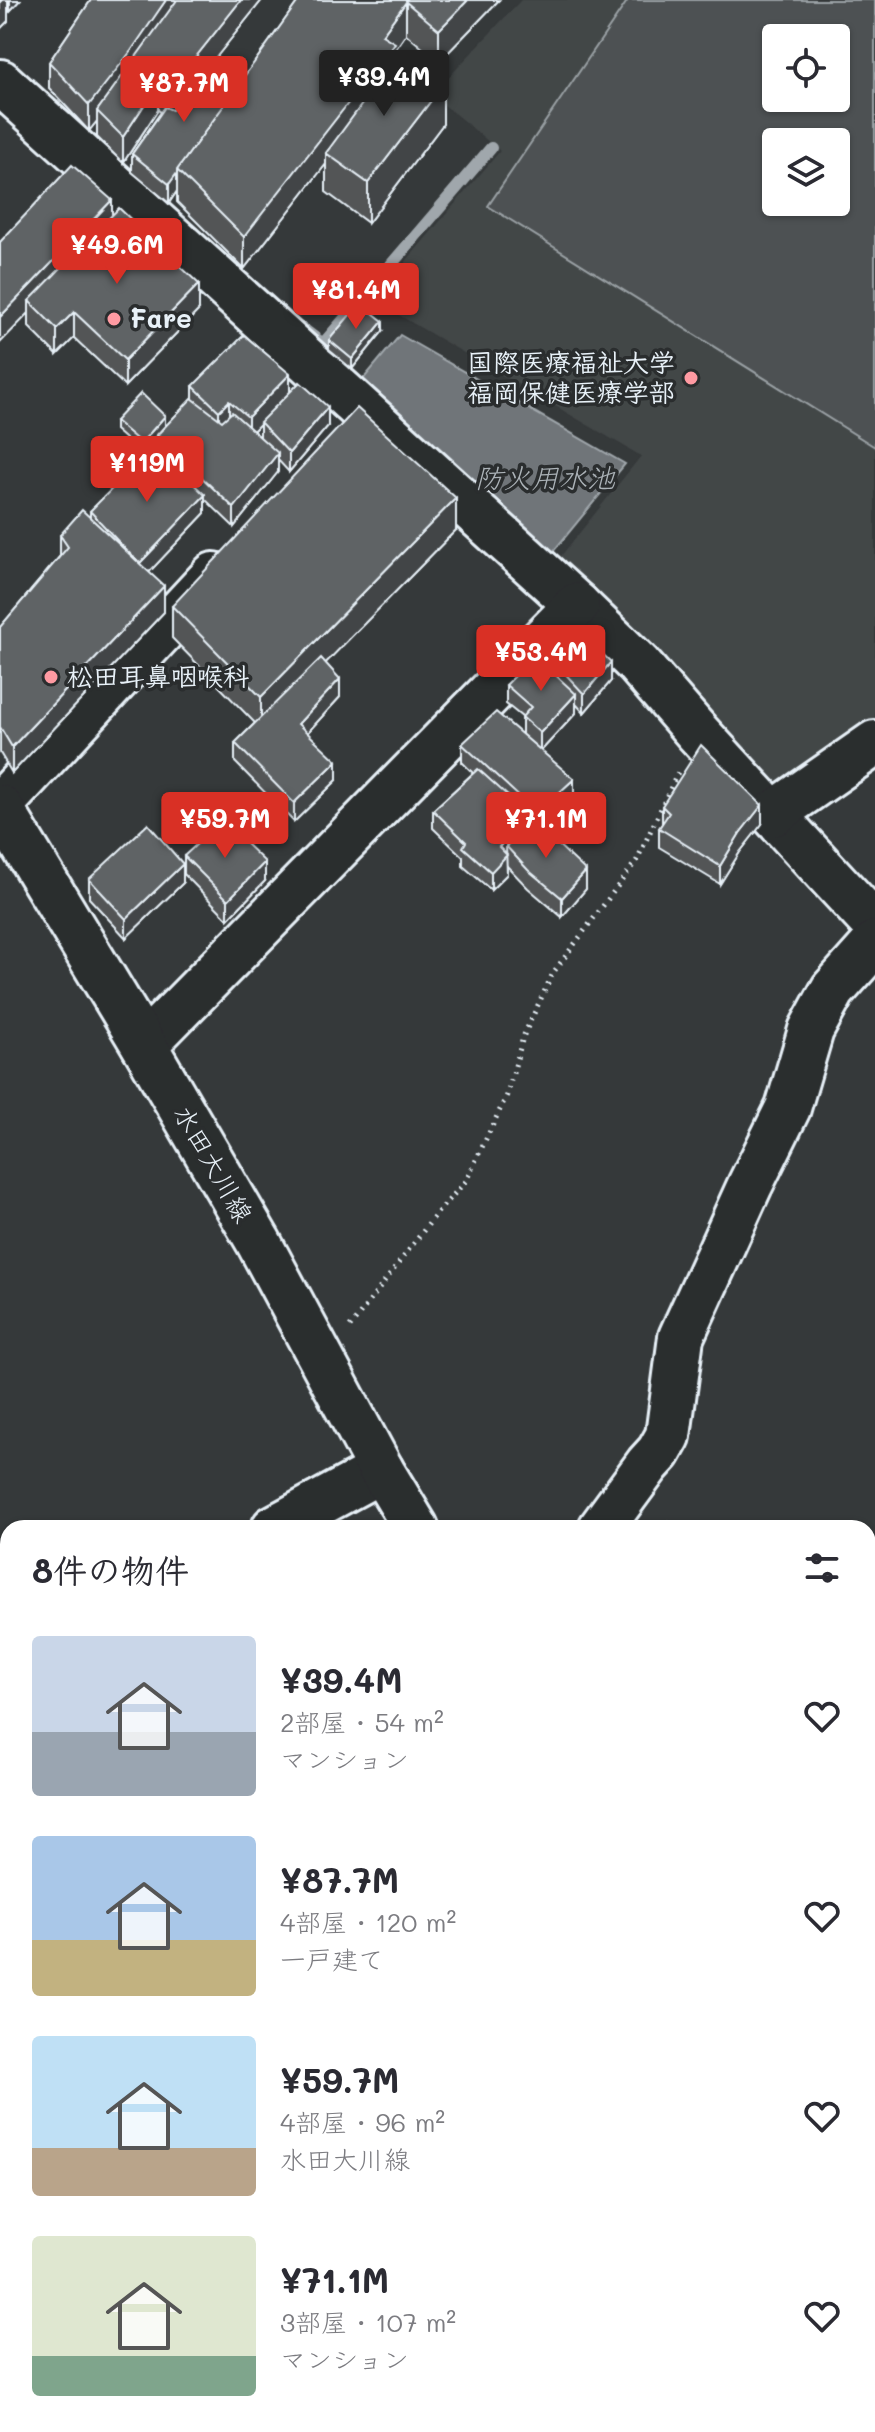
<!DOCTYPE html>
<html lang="ja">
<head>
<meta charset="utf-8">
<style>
  :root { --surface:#fff; --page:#f2f2f3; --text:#2b2b33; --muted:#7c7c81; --accent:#d93025 }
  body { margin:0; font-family:Mali,"Klee One",sans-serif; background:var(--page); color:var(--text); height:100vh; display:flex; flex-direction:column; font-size:30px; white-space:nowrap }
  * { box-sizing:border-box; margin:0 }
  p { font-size:26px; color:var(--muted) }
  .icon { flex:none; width:44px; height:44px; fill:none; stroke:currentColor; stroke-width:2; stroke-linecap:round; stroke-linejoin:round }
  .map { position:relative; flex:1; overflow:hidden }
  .details { position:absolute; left:0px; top:1520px; width:876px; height:912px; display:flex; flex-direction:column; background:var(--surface); border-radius:24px 24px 0 0; box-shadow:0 2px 6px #0004 }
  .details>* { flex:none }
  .fabs { position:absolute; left:762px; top:24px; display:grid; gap:16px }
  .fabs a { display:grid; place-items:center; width:88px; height:88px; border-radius:8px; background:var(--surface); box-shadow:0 2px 6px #0004; font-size:40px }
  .price { position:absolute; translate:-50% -68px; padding:0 18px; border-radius:8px; background:var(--accent); color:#fff; font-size:26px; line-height:52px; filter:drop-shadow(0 2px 4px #0008) }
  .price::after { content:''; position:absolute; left:50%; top:48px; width:24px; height:18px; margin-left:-12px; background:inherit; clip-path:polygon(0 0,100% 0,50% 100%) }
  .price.active { background:#222; color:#fff }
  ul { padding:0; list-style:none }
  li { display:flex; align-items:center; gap:24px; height:200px; padding:0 32px }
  li span { display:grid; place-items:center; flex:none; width:224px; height:160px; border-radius:8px; color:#555 }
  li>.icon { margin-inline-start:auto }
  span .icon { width:96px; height:96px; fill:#fffc; stroke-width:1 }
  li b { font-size:34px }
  h2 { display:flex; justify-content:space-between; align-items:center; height:96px; padding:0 32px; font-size:34px }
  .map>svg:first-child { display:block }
</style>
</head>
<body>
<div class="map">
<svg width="875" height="2432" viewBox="0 0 875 2432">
  <rect width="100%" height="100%" fill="#35393a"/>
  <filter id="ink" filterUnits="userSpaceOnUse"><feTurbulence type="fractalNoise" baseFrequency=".0125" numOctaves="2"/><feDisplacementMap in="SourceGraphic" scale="16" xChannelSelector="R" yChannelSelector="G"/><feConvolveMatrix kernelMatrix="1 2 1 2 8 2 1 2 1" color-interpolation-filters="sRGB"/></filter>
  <g filter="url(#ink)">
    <path fill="#424647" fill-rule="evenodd" d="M521,0H875V726L775,797L557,561L641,456L373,300L500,151L432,95ZM776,38H836V98H776ZM776,142H836V202H776Z"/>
    <path fill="#4d5152" stroke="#9aa1a5" stroke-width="2" fill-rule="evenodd" d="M628,0H875V447L488,206ZM776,38H836V98H776ZM776,142H836V202H776Z"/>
    <path fill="#707579" stroke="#a0a7ac" stroke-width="2" d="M400,335L625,464L552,553L360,383Z"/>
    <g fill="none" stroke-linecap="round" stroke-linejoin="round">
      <path stroke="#a0a7ac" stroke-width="12" d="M302,328L323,344L491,148"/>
      <g stroke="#e8f1f8" stroke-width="50">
        <g id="minor">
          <path d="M0,82L577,605L638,664L697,732L875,925"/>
          <path d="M0,805L214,575"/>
          <path d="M773,814L875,743"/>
          <path d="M144,1045L577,605"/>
          <path d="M274,1528L381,1470"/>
          <path d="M601,1528L648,1464L659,1452L668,1436L681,1337L750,1185L788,1108L811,1030L833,990L875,943"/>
          <path d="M0,1571L8,1576"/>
          <path d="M0,1790L8,1780"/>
          <path d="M0,2287L8,2292"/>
          <path d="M199,2424L210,2432"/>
        </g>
      </g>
      <g stroke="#e8f1f8" stroke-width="50">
        <g id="secondary">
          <path d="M0,807L144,1045L258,1241L381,1470L416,1528"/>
          <path d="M868,2298L875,2309"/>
        </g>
      </g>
      <path stroke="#e8f1f8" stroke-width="5" stroke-dasharray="2 6" stroke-linecap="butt" d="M350,1327L437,1213L466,1181L507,1095L523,1037L553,973L637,860L678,772"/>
      <use href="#minor" stroke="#2a2d2e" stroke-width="44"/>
      <use href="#secondary" stroke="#2a2d2e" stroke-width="44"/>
    </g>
    <g fill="#525557" stroke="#e8f1f8" stroke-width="2" fill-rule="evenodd">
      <path d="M0,0H20L10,11L8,9V21L0,29Z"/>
      <path d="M91,0H262L209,66L238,86L299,0H499L439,62L406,34L395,50V59L443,124L368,223L326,192V164L244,269L177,202V191L169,203L132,172V154L161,112L158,110L123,163L97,137V121L89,131L49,88V62Z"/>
      <path d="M112,216L199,310L125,386L74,338L57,355L29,327V313L0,242Z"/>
      <path d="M383,331L352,369L329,350V340Z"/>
      <path d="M193,386L290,392L328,426L289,472L278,460V472L234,527L205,499V513L149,572L164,612L12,773L0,753V627L60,556V535L90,517V511L157,449V435L193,398ZM260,423V437L253,431Z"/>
      <path d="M115,421L165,426L141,453L115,430Z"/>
      <path d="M456,530L325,663L340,697L307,733L337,780L294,822L235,762V743L255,723L172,638V606Z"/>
      <path d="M547,654L611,681L584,713L576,704V713L541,751L574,798L541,829L586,889L562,917L528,888L507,866V874L491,890L463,866V857L433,828V810L473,773L462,762V744L522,734V717L506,704V685L547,667Z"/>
      <path d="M662,806L762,824L740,852L720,884L659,847V828L662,824Z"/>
      <path d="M184,856L265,881L228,919L184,874Z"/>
      <path d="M89,879L183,883L126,938L89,898Z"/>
      <path d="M875,1705V1747L868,1743V1718Z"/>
      <path d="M875,1858V1895L868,1891V1870Z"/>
      <path d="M875,2105V2245L868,2231V2109Z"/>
    </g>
    <g fill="#424547" stroke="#e8f1f8" stroke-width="2">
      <path d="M3,0H8V21L0,29V3Z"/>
      <path d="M10,0H20L10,11Z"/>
      <path d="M166,0H184L97,111V121L89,131V105Z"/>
      <path d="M241,0H262L167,119V93Z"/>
      <path d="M468,0H499L439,62V30Z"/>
      <path d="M406,2V34L395,50V75L326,153V164L244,269V237L382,35Z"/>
      <path d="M158,84V110L123,163V137Z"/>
      <path d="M443,85V124L368,223V183Z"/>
      <path d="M177,173V191L169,203V184Z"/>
      <path d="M112,200V226L29,301V313L0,343V317Z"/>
      <path d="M199,284V310L125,386V360Z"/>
      <path d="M74,312V338L57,355V329Z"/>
      <path d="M383,321V331L352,369V359Z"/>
      <path d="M290,374V393L248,436V417Z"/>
      <path d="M229,401V419L219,429V411Z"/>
      <path d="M328,407V426L289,472V453Z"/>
      <path d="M165,416V426L141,453V443Z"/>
      <path d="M278,453V472L234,527V508Z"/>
      <path d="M205,495V513L139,583V564Z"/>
      <path d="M456,498V530L261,729V697Z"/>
      <path d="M164,586V612L12,773V747Z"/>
      <path d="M611,662V681L584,713V694Z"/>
      <path d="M340,679V697L298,743V724Z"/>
      <path d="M576,694V713L540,752V733Z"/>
      <path d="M337,761V780L294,822V803Z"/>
      <path d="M574,779V798L537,832V813Z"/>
      <path d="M762,805V824L740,852L720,884V866L740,833Z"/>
      <path d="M529,815V833L506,846L507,874L491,890V872L499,847Z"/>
      <path d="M265,862V881L228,919V900Z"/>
      <path d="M183,864V883L126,938V919Z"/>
      <path d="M586,871V889L562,917V898Z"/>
      <path d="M873,1663V1689L868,1698V1672Z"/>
      <path d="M875,1839V1858L868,1870V1851Z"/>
      <path d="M875,2078V2096L868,2101V2082Z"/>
      <path d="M875,2196V2215L868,2213V2200Z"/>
    </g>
    <g fill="#5f6365" stroke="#e8f1f8" stroke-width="2">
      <path d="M91,0H166L131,51L89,105L49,62Z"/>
      <path d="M177,0H241L167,93L158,84L123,137L97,111Z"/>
      <path d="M299,0H468L439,30L406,2L382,35L395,43L244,237L177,170Z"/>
      <path d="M399,54L443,85L368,183L326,153Z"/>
      <path d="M207,65L238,86L177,170V173L169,184L132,154L165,107L172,110Z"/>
      <path d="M72,165L112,200L0,317V242Z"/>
      <path d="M119,208L199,284L125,360L74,312L57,329L29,301Z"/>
      <path d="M360,303L383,321L352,359L329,340Z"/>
      <path d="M244,335L290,374L248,417L229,401L219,411L193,386Z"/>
      <path d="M300,382L328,407L289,453L260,422Z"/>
      <path d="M141,393L165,416L141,443L115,421Z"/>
      <path d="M192,398L222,421L232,412L278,453L234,508L157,435Z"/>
      <path d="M357,408L456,498L261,697L172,606Z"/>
      <path d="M154,446L205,495L140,563L127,551L90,511Z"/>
      <path d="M82,510L164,586L12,747L0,727V627L68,547L60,535Z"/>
      <path d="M575,628L611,662L584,694L547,654Z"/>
      <path d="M535,656L576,694L540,733L522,717L531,707L506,685Z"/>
      <path d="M321,658L340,679L298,724L337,761L294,803L235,743Z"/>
      <path d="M496,712L574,779L537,813L462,744Z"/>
      <path d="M701,745L762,805L740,833L720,866L659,828L669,813L662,806Z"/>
      <path d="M478,769L529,815L499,847L507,855L491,872L463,847L466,842L433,810Z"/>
      <path d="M222,821L265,862L228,900L184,856Z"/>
      <path d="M534,822L586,871L562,898L528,870L506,846Z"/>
      <path d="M148,824L183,864L126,919L89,879Z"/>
      <path d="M669,1522L682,1528H665Z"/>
      <path d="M868,1660L873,1663L868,1672Z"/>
      <path d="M875,1705V1728L868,1724V1718Z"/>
      <path d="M868,1811L875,1816V1839L868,1851Z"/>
      <path d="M875,1858V1876L868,1873V1870Z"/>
      <path d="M868,2025L875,2037V2078L868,2082Z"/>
      <path d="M875,2105V2196L868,2200V2109Z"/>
      <path d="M875,2206V2226L868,2213V2210Z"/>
      <path d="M8,2405V2424H38L46,2430L45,2432H0V2415Z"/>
    </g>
  </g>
  <g fill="#ff9aa2" stroke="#2a2d2e" stroke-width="3">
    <circle cx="114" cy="319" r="8"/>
    <circle cx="691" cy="378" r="8"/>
    <circle cx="51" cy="677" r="8"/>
  </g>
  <g text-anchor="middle" stroke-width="7" stroke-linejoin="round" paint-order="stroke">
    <g font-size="26" font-weight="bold" fill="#e8f1f8" stroke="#2a2d2e" text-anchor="start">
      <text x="130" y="328">Fare</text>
      <text x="675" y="372" text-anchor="end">国際医療福祉大学<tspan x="675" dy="30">福岡保健医療学部</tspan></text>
      <text x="67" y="686">松田耳鼻咽喉科</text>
    </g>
    <g font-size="26" fill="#e8f1f8" stroke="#2a2d2e">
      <text transform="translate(213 1164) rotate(60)" y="9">水田大川線</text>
    </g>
    <g font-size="28" font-style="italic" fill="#acb3b8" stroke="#2a2d2e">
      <text x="545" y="488">防火用水池</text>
    </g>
  </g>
</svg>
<div class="fabs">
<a><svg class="icon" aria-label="locate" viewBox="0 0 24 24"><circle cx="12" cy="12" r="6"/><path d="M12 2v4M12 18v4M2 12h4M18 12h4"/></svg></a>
<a><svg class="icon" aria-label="layers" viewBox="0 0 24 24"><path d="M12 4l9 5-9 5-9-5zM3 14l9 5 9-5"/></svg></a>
</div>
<b class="price active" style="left:384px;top:118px">¥39.4M</b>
<b class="price" style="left:184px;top:124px">¥87.7M</b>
<b class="price" style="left:117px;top:286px">¥49.6M</b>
<b class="price" style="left:356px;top:331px">¥81.4M</b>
<b class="price" style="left:147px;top:504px">¥119M</b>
<b class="price" style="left:541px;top:693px">¥53.4M</b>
<b class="price" style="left:225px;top:860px">¥59.7M</b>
<b class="price" style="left:546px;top:860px">¥71.1M</b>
<section class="details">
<h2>8件の物件<svg class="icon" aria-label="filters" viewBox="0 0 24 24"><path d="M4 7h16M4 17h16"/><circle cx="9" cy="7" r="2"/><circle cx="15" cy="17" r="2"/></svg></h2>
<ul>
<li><span style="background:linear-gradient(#c9d6e8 60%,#9aa5b1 0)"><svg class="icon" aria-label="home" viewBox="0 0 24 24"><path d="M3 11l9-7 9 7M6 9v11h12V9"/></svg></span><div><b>¥39.4M</b><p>2部屋 · 54 m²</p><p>マンション</p></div><svg class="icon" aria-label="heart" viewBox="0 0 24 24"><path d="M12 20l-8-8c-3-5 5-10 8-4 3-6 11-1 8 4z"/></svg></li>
<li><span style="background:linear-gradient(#a9c7e8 65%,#c2b280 0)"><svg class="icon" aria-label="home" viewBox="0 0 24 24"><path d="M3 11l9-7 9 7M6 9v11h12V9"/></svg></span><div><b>¥87.7M</b><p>4部屋 · 120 m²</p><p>一戸建て</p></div><svg class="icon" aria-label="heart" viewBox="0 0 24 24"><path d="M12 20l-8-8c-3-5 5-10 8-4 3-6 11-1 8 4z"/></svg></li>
<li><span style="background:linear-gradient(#bfe0f5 70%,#b9a48a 0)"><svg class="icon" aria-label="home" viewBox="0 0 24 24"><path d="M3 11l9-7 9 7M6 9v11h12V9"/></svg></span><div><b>¥59.7M</b><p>4部屋 · 96 m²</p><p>水田大川線</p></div><svg class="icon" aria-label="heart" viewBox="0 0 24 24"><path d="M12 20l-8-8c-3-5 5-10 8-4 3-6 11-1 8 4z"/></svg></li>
<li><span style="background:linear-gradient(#dfe7d0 75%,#7fa58c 0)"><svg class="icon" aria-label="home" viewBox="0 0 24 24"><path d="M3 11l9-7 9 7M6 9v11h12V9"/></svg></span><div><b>¥71.1M</b><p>3部屋 · 107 m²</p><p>マンション</p></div><svg class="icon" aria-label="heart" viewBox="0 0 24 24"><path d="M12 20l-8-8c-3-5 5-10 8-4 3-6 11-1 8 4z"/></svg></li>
</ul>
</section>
</div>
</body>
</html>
